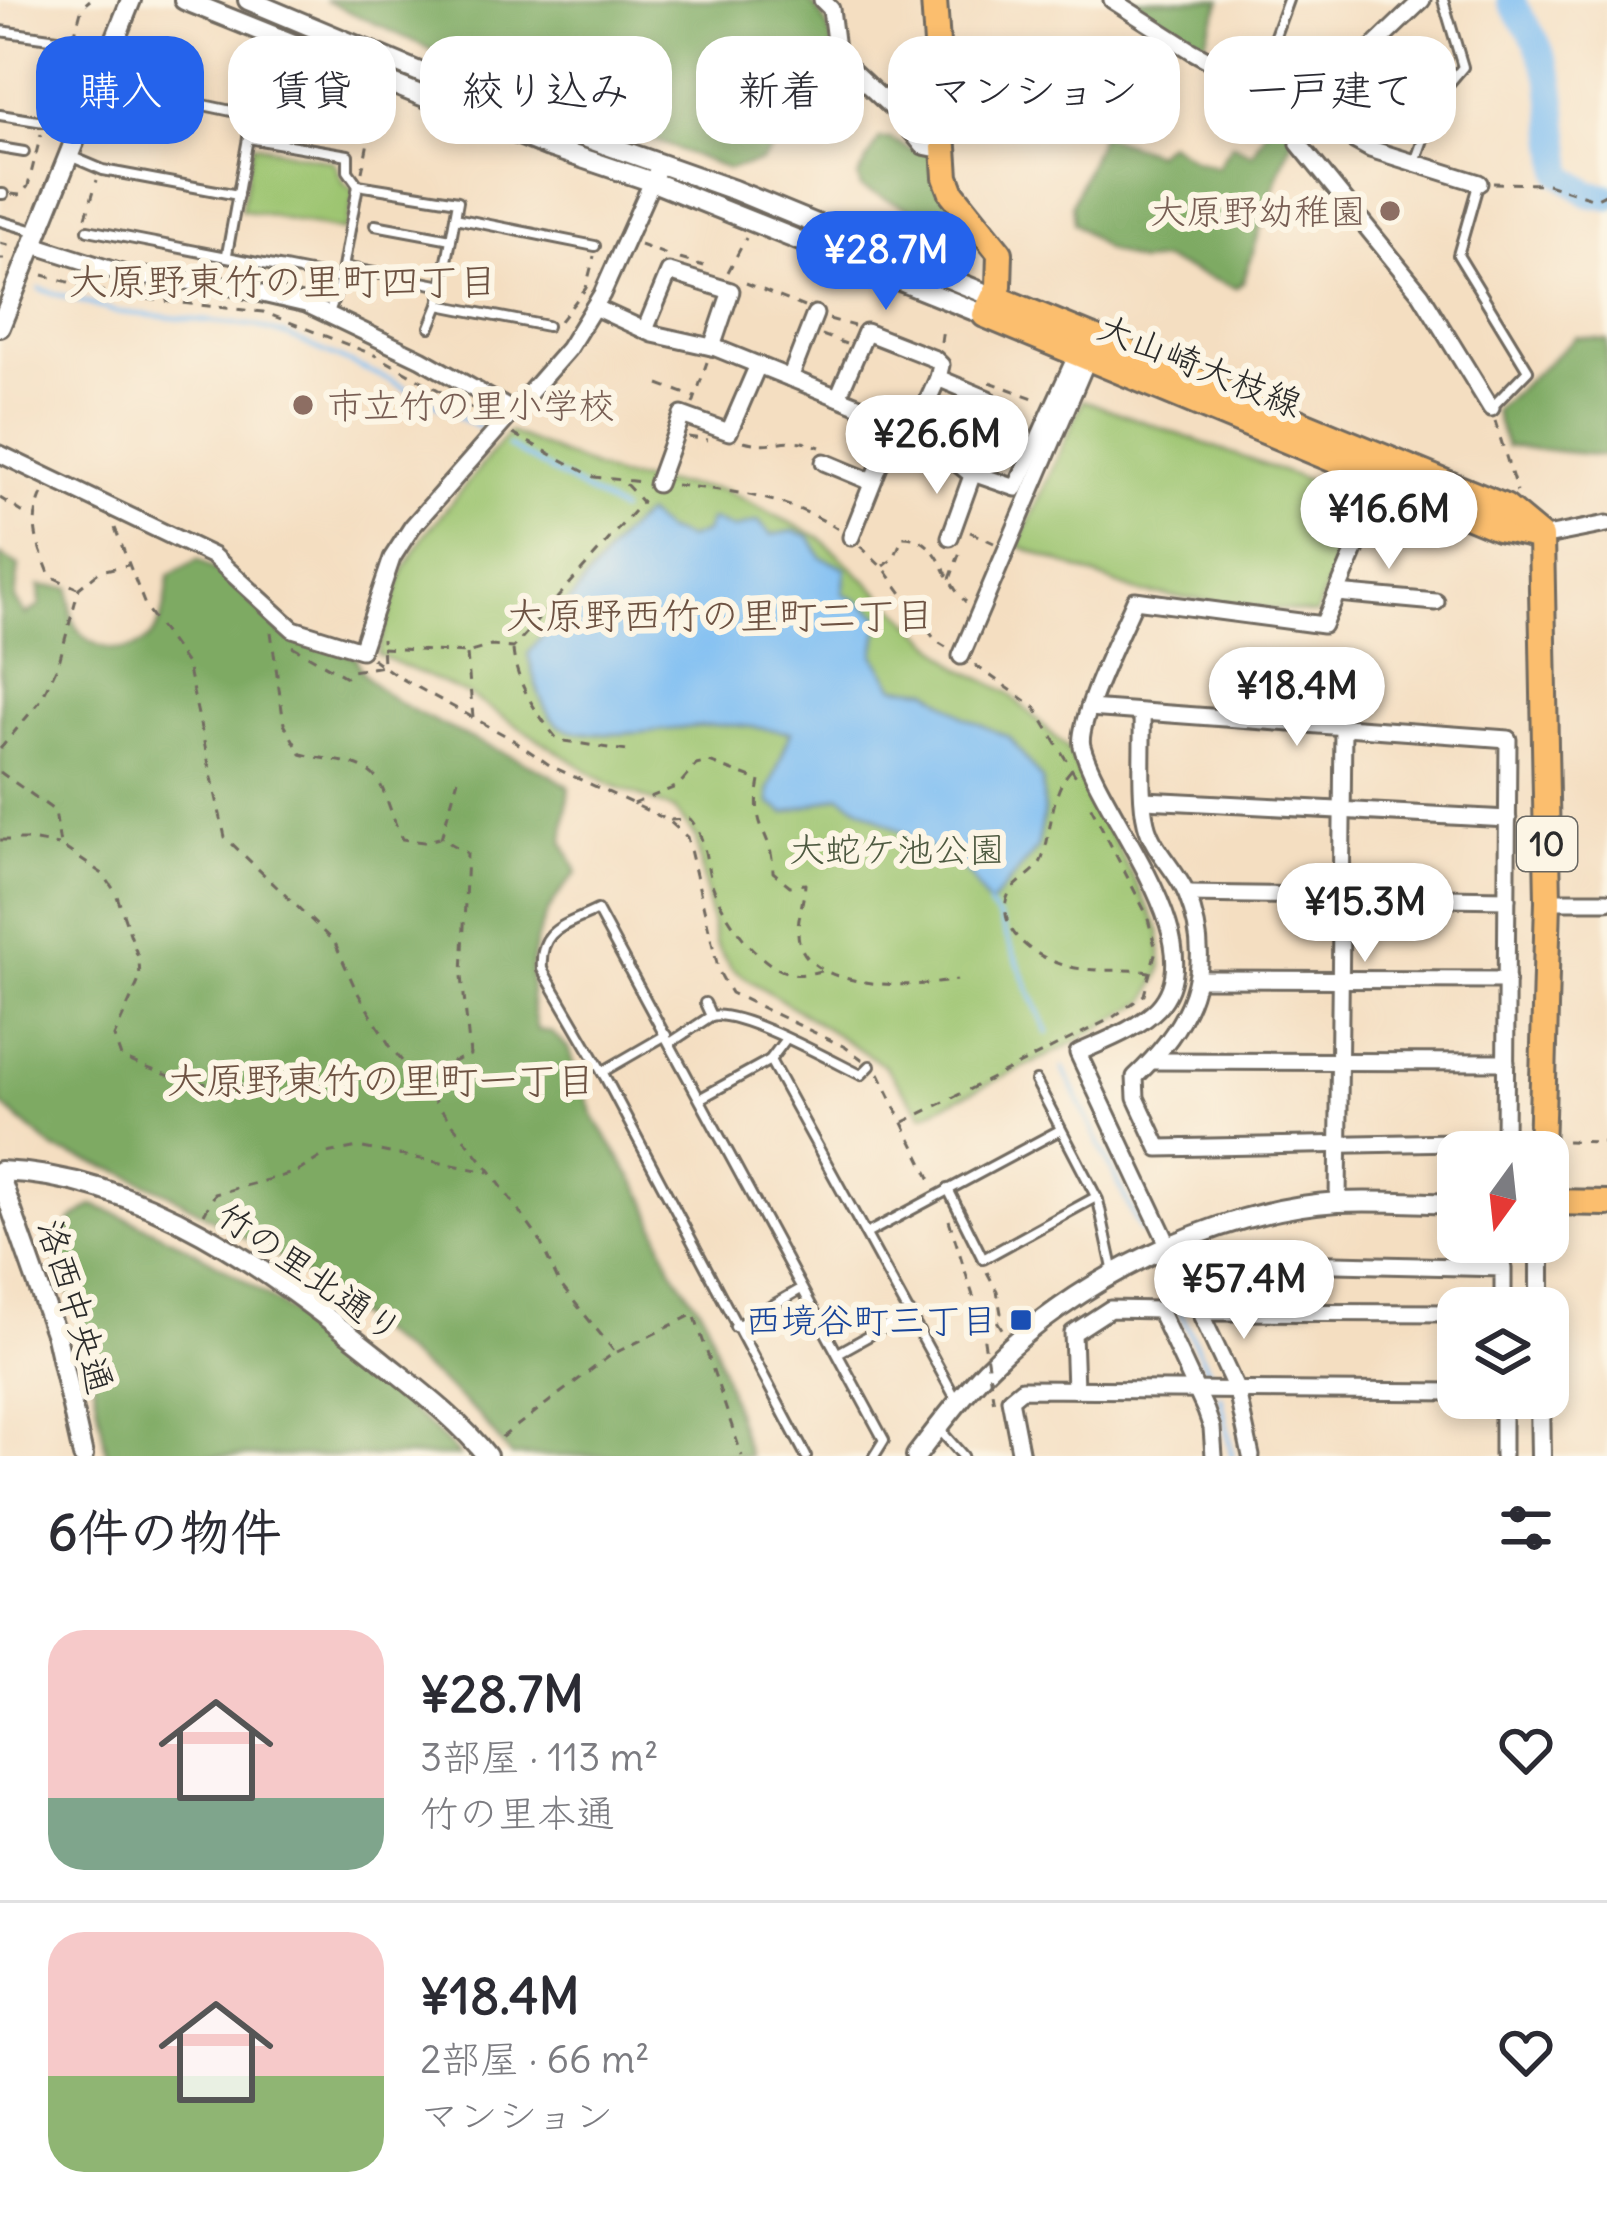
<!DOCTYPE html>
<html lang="ja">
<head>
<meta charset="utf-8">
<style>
  :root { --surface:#fff; --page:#f7f7f7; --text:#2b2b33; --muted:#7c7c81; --line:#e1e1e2; --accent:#2563eb }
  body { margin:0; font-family:Delius,"Klee One",sans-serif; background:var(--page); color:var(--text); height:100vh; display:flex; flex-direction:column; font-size:45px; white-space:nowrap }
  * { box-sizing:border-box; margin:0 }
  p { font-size:39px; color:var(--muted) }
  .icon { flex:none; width:66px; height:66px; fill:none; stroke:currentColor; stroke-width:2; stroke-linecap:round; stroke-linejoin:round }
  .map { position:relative; height:1456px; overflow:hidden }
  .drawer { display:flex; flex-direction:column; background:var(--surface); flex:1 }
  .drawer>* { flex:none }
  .hud { position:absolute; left:36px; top:36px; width:1536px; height:108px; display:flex; gap:24px }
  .needle { width:78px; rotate:195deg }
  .tools { position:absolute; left:1437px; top:1131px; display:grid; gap:24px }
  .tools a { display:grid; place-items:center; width:132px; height:132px; border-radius:24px; background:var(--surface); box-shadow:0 6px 18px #0003; font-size:60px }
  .price { position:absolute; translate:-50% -102px; padding:0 27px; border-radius:42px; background:#fff; color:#222; font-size:39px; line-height:78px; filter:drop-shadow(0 3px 6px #0008) }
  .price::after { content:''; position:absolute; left:50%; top:72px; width:36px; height:27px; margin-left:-18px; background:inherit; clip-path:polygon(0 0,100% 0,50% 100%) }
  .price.current { background:var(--accent); color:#fff }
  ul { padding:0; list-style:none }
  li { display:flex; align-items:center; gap:36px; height:300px; padding:0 48px }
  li+li { border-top:3px solid var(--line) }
  li span { display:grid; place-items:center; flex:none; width:336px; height:240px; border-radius:36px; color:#555 }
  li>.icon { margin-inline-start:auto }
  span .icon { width:144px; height:144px; fill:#fffc; stroke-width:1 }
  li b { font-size:51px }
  h2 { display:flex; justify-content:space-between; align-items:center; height:144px; padding:0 48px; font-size:51px }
  .chip { padding:0 42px; border-radius:36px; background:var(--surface); box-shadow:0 6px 18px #0003; font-size:42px; line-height:108px }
  .chip.current { background:var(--accent); color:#fff }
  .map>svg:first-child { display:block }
</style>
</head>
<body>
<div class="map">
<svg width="1607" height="1456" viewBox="0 0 1607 1456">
  <rect width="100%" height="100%" fill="#fcf5e5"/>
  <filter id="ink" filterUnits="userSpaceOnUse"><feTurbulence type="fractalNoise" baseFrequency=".00833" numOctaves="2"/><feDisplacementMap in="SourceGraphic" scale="24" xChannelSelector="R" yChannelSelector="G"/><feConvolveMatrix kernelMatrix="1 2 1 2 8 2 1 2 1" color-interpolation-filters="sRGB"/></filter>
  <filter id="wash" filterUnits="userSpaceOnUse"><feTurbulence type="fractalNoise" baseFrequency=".004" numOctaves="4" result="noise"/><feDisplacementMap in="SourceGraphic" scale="48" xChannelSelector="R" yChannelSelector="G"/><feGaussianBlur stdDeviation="2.7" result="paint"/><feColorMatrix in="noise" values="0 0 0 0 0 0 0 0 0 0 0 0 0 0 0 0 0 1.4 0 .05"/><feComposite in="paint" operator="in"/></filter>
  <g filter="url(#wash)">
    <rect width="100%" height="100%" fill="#f4dec1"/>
    <g fill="#9dc571" stroke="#64784e" stroke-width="3">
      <path d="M253,144L334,162L344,183L355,191L345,231L241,210Z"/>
      <path d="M1083,400L1360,499L1316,614L1137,592L1018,546Z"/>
      <path d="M509,432L617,477L724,490L819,537L960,668L1007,692L1068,749L1160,931L1162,969L1147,1001L1066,1047L923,1115L884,1065L732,969L715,943L696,837L675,810L607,783L467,694L377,654L404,569L424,536Z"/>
    </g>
    <g fill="#7eaa63" stroke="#546a47" stroke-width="3">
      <path d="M324,0H808C830,20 838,49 833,79L761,162L728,169L482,73Z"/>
      <path d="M1128,0H1221L1204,45H1197Z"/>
      <path d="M1271,106H1279L1300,121C1276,173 1262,227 1243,282L1236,288L1163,260L1139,262L1105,249L1074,223L1072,204L1101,135L1155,153L1168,143L1195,160L1217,167L1232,144L1252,154L1266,129Z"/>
      <path d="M879,139H890L910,149L936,151L972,236L861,188L858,177Z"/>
      <path d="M1576,337L1607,340V456L1506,446L1494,411Z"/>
      <path d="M0,555L19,566L15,599L26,615L40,606L39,586L70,588C71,600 69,615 75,625C90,652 136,661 155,631C165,615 167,595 169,576L198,559L227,578L282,633H293L356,657C364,709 527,753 569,787L563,841L577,873C534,916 522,971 537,1030L551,1032L568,1048L594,1117L646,1200L671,1268L705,1316L749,1456H511L480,1417L441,1382L288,1263L171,1195L121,1172L55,1150L1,1104Z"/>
      <path d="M93,1205C206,1246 301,1314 391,1393C414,1413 439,1433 459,1456H107L81,1315L55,1267L70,1221Z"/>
    </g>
    <path fill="#7ebef3" stroke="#54748f" stroke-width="3" d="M645,514L664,530L688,539L705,532L711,519L734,529L758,521L771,535L794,531L809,536L821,557L846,569L843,594L862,603L880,617L874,655L895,687L929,690L964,717L1010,738L1042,780L1044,814L1037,849L989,906L970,876L955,863L840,796L785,813L770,803L769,790L791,732C769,730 746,725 725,725C688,724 585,747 556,723C541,710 533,674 528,654L621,536Z"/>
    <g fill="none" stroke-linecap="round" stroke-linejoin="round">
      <g stroke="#7ebef3" stroke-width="4.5">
        <path d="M40,289L116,312L256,326L288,336L390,380L479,427"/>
        <path d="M508,446L620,511"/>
        <path d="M989,906L999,919L1048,1033"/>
        <path d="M1063,1068L1141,1231"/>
        <path d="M1166,1282L1216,1387"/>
        <path d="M1221,1397L1232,1456"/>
      </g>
      <path stroke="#7ebef3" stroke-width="27" d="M1510,0L1536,41L1551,79L1562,174L1589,194L1607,197"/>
    </g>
  </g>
  <g filter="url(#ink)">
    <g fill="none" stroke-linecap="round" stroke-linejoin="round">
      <g stroke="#716a60" stroke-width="14">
        <g id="service">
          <path d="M0,31L65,40"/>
          <path d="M1257,85L1288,0"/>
          <path d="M156,95L241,113L250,124L248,138"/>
          <path d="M0,115L44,122"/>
          <path d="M0,148L24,152"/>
          <path d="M70,156L103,170L238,195"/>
          <path d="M1415,162L1439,95L1463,67L1443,0"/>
          <path d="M1478,185L1458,255L1528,370L1491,408"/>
          <path d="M0,194H3"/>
          <path d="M455,218L595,246"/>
          <path d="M0,221L38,232"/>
          <path d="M375,225L451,239"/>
          <path d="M88,230L341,279"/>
          <path d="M227,254L248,138L348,155V171L358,185L458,201L439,305L430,327"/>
          <path d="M344,267L443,286"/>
          <path d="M439,305L547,326"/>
          <path d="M329,313L341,279L358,185"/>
          <path d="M711,1016C740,1009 830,1060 861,1075L870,1066"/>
          <path d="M670,1043L711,1016L705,1003"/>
          <path d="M770,1060L785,1040"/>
          <path d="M602,1072L666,1035"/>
          <path d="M1036,1081L1098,1200L1114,1273"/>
          <path d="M701,1098L770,1060L956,1399"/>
          <path d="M948,1189L983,1259L1096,1197"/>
          <path d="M866,1234L1060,1130"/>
          <path d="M735,1327L801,1289"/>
          <path d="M838,1353L910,1313"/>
          <path d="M939,1429L963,1456"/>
          <path d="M806,1456L605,1077L542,969C539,928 565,926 597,910L884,1440L874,1456"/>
        </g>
      </g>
      <g stroke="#716a60" stroke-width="21">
        <g id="minor">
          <path d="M822,0L831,9L836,49L844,63L893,109L923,146L943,150"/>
          <path d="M1112,0L1192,51L1370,149L1479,183"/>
          <path d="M1312,117L1299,144L1421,294L1491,408"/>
          <path d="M1344,134L1375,45L1422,0"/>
          <path d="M34,245L125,274L223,285L306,304L421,359L513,411"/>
          <path d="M594,307L653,334L716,348L897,421L921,434L967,471L1016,488L1077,354"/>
          <path d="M645,330L669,272L731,291L712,347"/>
          <path d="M790,378L815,314"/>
          <path d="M838,397L866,332L935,359L941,365L938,378"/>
          <path d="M914,431L938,378L988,399L961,466"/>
          <path d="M0,454L213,556L293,629L361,650L392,558L412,527L568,349L602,294L660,164"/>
          <path d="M824,462L872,482"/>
          <path d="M657,484L682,415L729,432L758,365"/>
          <path d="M851,537L897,421"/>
          <path d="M950,537L973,473"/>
          <path d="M1541,537L1607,524"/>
          <path d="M1337,593L1436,602"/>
          <path d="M961,656L1088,358"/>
          <path d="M1089,708L1508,739L1505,1141L1159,1148L1136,1098L1135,1077C1190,1025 1217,970 1187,895C1177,870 1152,850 1146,823C1139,795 1143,743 1142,712"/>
          <path d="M1145,800L1508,819"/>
          <path d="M1187,894L1507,899"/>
          <path d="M1548,901H1607"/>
          <path d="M1200,979L1507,980"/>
          <path d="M1152,1061L1506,1062"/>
          <path d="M1338,1202L1343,727"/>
          <path d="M1202,1312L1458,1313"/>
          <path d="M1295,1312L1294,1263L1503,1268V1308"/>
          <path d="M1075,1389L1073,1333L1110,1309L1159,1310L1206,1411L1212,1428L1214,1456"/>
          <path d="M1021,1456L1010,1399L1022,1389L1458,1392"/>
          <path d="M1251,1456L1237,1391L1078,1053C1104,1041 1138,1029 1158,1008C1218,944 1099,812 1082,746C1076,722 1123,628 1135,600L1323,625L1385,480"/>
          <path d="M1503,1456V1398"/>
        </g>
      </g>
      <g stroke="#716a60" stroke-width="24">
        <g id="tertiary">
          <path d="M184,0L549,147L653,182L985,315"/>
          <path d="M248,0L522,115L734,190L994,297"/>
          <path d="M0,327L131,0"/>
          <path d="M0,1171C145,1176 269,1271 379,1358C417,1389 457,1418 487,1456"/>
          <path d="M0,1177L56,1336L83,1456"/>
          <path d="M1540,1242V1308"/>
          <path d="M1540,1398L1541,1456"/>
          <path d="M916,1456C938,1427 961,1397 986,1370C1070,1283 1216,1209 1338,1202C1378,1200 1418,1203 1458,1204"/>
        </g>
      </g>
      <g stroke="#716a60" stroke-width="30">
        <g id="primary">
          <path d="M934,0L946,177L952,193L1000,253L999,286L985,315L1498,528L1538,536"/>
          <path d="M994,297L1505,507L1541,537L1548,901L1541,1152"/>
          <path d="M1548,1202L1607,1203"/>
        </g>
      </g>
      <g stroke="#716a60" stroke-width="3" stroke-dasharray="9 9" stroke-linecap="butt">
        <path d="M74,37L82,7L90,0"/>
        <path d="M254,111L267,50"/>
        <path d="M52,118L63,52"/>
        <path d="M362,172L370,132L383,101"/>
        <path d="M1493,183L1547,184L1595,199L1607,193"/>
        <path d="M11,194L21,195L28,186L41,134"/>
        <path d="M86,217L97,180"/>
        <path d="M0,243L16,247"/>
        <path d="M640,245L670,256"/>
        <path d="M0,259H4"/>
        <path d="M680,259L704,266"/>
        <path d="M728,272L746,238"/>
        <path d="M43,275L120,296L263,312L377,356"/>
        <path d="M746,283L804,307"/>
        <path d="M829,319L854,326"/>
        <path d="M560,321L586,288L594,256"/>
        <path d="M822,335L846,344"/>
        <path d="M941,342L943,328"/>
        <path d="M386,361L487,417"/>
        <path d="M990,382L1033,398"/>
        <path d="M659,384L694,397"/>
        <path d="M693,404L707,362"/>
        <path d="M1495,421L1517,492"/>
        <path d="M513,434L594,477L642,482"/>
        <path d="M688,437L708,440"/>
        <path d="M744,441C776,450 785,433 820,447"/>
        <path d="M676,485C734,491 787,497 838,529"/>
        <path d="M42,494C28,526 38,544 50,576L77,588"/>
        <path d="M0,498L30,517"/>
        <path d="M115,528L146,608L187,665L225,837L335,943L356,990L390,1046L491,1172L539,1239L559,1283L615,1352L498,1440"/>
        <path d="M970,532L994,543"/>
        <path d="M860,546L886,571L936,641L946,647"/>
        <path d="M884,566L894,558L903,537C942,537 942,581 966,602"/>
        <path d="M950,579L961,549"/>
        <path d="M271,632L284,724L301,754C326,761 367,759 380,784C389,801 393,821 402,839L424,842L439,838"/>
        <path d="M292,646L346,677L352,671L383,666L382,639"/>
        <path d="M382,648L467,653L491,646L513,648L642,502L625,483"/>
        <path d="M513,650C516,684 537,714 558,740L633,752"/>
        <path d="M467,655L473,717"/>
        <path d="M372,658L397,676L510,738L551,766L668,820L687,837L719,972L731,993L845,1047L863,1060"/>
        <path d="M975,665L1035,707L1078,780"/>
        <path d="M0,749L41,700L59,662L79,588L100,571L128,565"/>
        <path d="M1071,770C1049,794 1053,830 1042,859C1035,876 1009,883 1006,902C1000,941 1051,966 1083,969C1106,972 1126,968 1149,972"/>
        <path d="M0,772L55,811L60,845L104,875L116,893L139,960L140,978L114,1037L121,1057C164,1076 204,1089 251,1085"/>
        <path d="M633,804L678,786L696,765L709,762L760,781C750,831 772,828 773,872L790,886L805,884C804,902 795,924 799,941C810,992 920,988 957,980"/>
        <path d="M670,820L690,819C706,837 705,859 711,881C721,913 755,964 789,973C801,977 814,972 826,970"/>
        <path d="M0,840H30L58,845"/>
        <path d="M879,1074L933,1184"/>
        <path d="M418,1075L470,1055L462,976L467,853L441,838L458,779"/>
        <path d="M904,1122L1112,1018L1144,995L1156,950L1147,915L1090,805"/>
        <path d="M1566,1141L1607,1142"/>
        <path d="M204,1214L215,1194L297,1172L327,1153L358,1147L489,1172"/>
        <path d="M949,1220L981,1321"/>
        <path d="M987,1272L997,1291L1001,1313L996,1319L1004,1332"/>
        <path d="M617,1352L694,1314L742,1456"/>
      </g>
      <use href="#service" stroke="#fff" stroke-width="8"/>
      <use href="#minor" stroke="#fff" stroke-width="15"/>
      <use href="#tertiary" stroke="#fff" stroke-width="18"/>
      <use href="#primary" stroke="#fbbe6e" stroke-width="24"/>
      <path stroke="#716a60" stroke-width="3" stroke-dasharray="9 9" stroke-linecap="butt" d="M981,1321L994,1404"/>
    </g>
  </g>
  <g fill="#8d6e63" stroke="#fcf5e5" stroke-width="4.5">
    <circle cx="1390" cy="211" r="12"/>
    <circle cx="303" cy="405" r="12"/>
  </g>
  <rect fill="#1a4fb4" stroke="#fcf5e5" stroke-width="4.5" x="1009" y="1308" width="24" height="24" rx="6"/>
  <g text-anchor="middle" stroke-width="12" stroke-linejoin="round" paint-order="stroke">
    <rect fill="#fcf5e5" stroke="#6a6863" stroke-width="3" x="1517" y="817" width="60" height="54" rx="9"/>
    <g font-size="33" font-weight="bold" fill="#2b2b2b">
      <text x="1547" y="856">10</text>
    </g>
    <g font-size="36" fill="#785e54" stroke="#fcf5e5" text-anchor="end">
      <text x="1366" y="224">大原野幼稚園</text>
      <text x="327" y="418" text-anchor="start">市立竹の里小学校</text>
    </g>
    <g font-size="36" fill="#2b2b2b" stroke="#fcf5e5">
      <text transform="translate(1200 365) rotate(22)" y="13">大山崎大枝線</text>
      <text transform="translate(310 1272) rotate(35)" y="13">竹の里北通り</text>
      <text transform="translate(76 1306) rotate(73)" y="13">洛西中央通</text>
    </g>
    <g font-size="36" fill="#4d5940" stroke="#fcf5e5">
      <text x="897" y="862">大蛇ケ池公園</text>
    </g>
    <g font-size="36" fill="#164399" stroke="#fcf5e5" text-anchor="end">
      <text x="997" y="1333">西境谷町三丁目</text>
    </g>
    <g font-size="39" fill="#6d5242" stroke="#fcf5e5">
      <text x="283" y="295">大原野東竹の里町四丁目</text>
      <text x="720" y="629">大原野西竹の里町二丁目</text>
      <text x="381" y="1094">大原野東竹の里町一丁目</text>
    </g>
  </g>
</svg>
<div class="tools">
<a><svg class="needle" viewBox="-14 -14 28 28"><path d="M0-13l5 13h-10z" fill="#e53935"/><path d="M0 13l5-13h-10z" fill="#7c7c81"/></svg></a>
<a><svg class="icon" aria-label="layers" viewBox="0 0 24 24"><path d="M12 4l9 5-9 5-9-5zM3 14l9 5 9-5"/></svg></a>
</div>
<b class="price current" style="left:886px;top:313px">¥28.7M</b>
<b class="price" style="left:937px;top:497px">¥26.6M</b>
<b class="price" style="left:1389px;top:572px">¥16.6M</b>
<b class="price" style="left:1297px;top:749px">¥18.4M</b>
<b class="price" style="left:1365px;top:965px">¥15.3M</b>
<b class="price" style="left:1244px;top:1342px">¥57.4M</b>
<div class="hud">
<a class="chip current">購入</a>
<a class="chip">賃貸</a>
<a class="chip">絞り込み</a>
<a class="chip">新着</a>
<a class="chip">マンション</a>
<a class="chip">一戸建て</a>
</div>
</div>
<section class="drawer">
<h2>6件の物件<svg class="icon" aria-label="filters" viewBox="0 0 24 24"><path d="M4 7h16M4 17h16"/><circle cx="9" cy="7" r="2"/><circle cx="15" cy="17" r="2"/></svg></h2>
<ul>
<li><span style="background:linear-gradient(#f6c9c9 70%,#7fa58c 0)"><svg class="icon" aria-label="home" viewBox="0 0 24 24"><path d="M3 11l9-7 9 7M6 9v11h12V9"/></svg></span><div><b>¥28.7M</b><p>3部屋 · 113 m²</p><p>竹の里本通</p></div><svg class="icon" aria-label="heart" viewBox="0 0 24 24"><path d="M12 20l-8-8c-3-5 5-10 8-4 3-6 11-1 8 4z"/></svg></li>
<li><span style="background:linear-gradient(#f6c9c9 60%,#8fb573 0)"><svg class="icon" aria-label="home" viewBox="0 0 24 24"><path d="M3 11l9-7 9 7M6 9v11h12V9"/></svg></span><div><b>¥18.4M</b><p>2部屋 · 66 m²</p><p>マンション</p></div><svg class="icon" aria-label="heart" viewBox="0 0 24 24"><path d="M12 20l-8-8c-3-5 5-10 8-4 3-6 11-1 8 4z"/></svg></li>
</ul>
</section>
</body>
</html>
